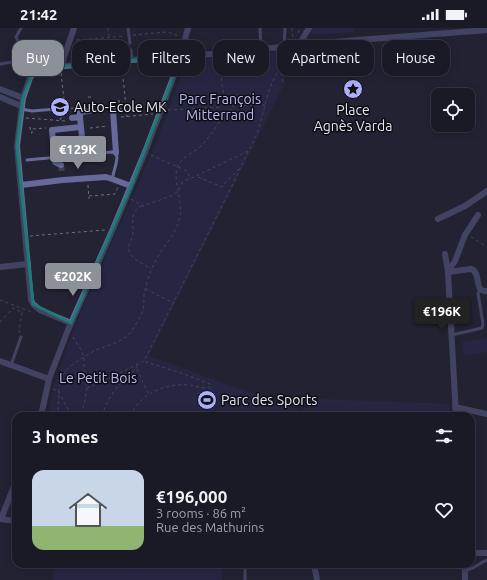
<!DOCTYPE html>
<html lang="en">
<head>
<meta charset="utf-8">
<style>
  :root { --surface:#1a1a26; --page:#23232e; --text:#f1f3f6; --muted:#9fa1a7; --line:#383843; --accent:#8c9099 }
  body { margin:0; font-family:Ubuntu,sans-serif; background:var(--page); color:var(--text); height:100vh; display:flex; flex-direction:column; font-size:15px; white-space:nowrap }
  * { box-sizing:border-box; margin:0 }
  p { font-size:13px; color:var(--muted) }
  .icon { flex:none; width:22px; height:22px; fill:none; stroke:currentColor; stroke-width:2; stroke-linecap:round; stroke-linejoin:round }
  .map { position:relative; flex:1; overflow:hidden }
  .sheet { position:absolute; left:12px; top:384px; width:463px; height:156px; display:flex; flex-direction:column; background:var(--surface); border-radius:12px; box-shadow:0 2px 10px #0003,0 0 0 1px var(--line) }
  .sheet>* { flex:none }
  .top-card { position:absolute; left:12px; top:12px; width:463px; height:36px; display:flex; gap:8px }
  .fabs { position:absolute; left:431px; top:60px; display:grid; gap:8px }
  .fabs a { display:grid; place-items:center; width:44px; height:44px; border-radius:8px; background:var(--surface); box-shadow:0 2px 10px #0003,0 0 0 1px var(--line); font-size:20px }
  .price { position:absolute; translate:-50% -34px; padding:0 9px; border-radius:4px; background:var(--accent); color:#fff; font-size:13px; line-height:26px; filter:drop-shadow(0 1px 2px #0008) }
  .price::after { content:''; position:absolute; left:50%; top:24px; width:12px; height:9px; margin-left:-6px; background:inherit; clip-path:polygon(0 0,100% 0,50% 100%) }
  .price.selected { background:#222; color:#fff }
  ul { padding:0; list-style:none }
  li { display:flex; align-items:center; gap:12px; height:100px; padding:0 20px }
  li span { display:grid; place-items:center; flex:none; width:112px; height:80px; border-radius:12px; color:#555 }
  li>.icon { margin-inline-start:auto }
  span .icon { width:48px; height:48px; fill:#fffc; stroke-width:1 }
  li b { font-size:17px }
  h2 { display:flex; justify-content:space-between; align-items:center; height:48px; padding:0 20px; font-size:17px }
  .tag { padding:0 14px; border-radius:12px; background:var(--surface); box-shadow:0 2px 10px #0003,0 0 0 1px var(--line); font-size:14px; line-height:36px }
  .tag.selected { background:var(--accent); color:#fff }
  .status { display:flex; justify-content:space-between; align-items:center; height:28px; padding:0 20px; background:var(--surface); direction:ltr }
  .status svg { height:11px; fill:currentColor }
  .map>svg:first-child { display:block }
</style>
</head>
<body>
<div class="status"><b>21:42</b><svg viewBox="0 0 49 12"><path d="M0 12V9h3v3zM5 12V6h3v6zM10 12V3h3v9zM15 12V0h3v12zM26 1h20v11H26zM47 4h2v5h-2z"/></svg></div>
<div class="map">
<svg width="487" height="552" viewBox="0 0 487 552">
  <rect width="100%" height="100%" fill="#232333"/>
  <g fill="#2b2a55">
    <path d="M313,0H353L355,4L312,7L310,6Z"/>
    <path d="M291,22L284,56L149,328L301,383L320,371L449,376L450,388H48L54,358L74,300L155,118L186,34L187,33Z"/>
    <path d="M487,310V324L464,328L462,314Z"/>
    <path d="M54,536H222V552H53Z"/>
  </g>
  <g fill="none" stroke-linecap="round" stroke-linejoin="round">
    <path stroke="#40404f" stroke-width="6" stroke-dasharray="6 3" stroke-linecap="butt" d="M61,137L62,144"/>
    <g stroke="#6e6e7d" stroke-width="1" stroke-dasharray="3 3" stroke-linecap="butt">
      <path d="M108,0L109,8"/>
      <path d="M292,0L293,11"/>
      <path d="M298,5L300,0"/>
      <path d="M133,7L167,4L179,8"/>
      <path d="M77,12L124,8"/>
      <path d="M220,32L222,56L225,74H228L231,78"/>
      <path d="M122,39L127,89"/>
      <path d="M61,45L65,81L75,80"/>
      <path d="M283,54C279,44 286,35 288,24"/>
      <path d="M88,69H93"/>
      <path d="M119,72L120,81"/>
      <path d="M232,78L265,77"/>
      <path d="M119,81L126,80"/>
      <path d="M168,82L222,79"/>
      <path d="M95,83L106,82"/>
      <path d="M121,89L153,86"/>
      <path d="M26,90L65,93"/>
      <path d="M60,92L61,90H65"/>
      <path d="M30,99L31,105H32V101L46,100"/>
      <path d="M90,100L108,98"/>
      <path d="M151,127L187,143L190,150"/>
      <path d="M198,149L222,159L224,156L239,141"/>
      <path d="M88,157L89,171"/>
      <path d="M89,168L115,166L118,159"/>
      <path d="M131,171L143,178L171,168C178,165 180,160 183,153L197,148L200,146L248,123"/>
      <path d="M142,178C130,182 133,195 133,205C133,211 127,217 129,223C132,232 145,236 151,241"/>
      <path d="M30,208L105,202"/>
      <path d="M471,209L487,219"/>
      <path d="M146,261L173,275"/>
      <path d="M0,272L34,285"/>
      <path d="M0,294L13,280L21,284"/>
      <path d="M20,305L19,303L22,285L23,281"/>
      <path d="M73,309L82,323L84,330V346L87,360L84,378L78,388"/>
      <path d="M137,341L148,365"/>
      <path d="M87,360L104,353L144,333L235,152C241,137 249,123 256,108C264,88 267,54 282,39"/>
      <path d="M53,361L58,363L68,381L71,388"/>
      <path d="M56,388C61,375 56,360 63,347C68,338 85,328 94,323C107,317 124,315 133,301C136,296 141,289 143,282C144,278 144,272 144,267C146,257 149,245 154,236C161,220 177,206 180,188C182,176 177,161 176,149C176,146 176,143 177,140C181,128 195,125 203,116C212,106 219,94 226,84C229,84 231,82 231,78"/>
      <path d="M102,388C106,374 114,361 125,351C129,346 135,343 138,337"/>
      <path d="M130,388C142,365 164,355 190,357C197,358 206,362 211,359L210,356L184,346L149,335L144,333"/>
    </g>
    <g stroke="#68699b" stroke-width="3">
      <path d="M128,0L130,15"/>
      <path d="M260,0L261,22"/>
      <path d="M284,19L285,0"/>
      <path d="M131,22L132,32"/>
      <path d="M13,34L20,18L16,9L21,0"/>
      <path d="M0,36L13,34L18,41L30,50"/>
      <path d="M21,81L32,83L56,81"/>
      <path d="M27,132L112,124L116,125L117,130L116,136L112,151"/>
      <path d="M452,307L482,300L483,296L478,265L481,262"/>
      <path d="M11,337L21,309"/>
      <path d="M245,536V552"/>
      <path d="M465,542C473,542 479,535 487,532"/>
    </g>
    <g stroke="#68699b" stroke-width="6">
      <path d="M299,17L309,0"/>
      <path d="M61,38L74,0"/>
      <path d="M0,61L23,70"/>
      <path d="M0,69L21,78"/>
      <path d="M113,82L116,125"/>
      <path d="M80,89V84L89,83"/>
      <path d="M72,90L80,89L83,120"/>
      <path d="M61,137L55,134L52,102L81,99"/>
      <path d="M21,157L63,152L106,149L112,151L131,158"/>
      <path d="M478,187L465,207L455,233L448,244L471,241C482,244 473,265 487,263"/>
      <path d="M438,191L465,178L487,163"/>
      <path d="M445,226L448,244L456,388"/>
      <path d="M0,239L28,236"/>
      <path d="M71,295L40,282L33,276L31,272L17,118L23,70L30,50L33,45L43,40L54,39L176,28C217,27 258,21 300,17C362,11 425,7 487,2"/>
      <path d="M0,333L49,351"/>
      <path d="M455,379L487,386"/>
      <path d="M41,388L49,351L68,302L113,201L145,124L178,37L188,0"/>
      <path d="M0,491L16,493"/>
      <path d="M1,491L16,453"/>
      <path d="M471,525H487"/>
      <path d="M314,536L317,552"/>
      <path d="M465,536V552"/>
    </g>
  </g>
  <path d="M0 0H487V552H0ZM181,28L131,158L71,295L33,276L17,118L23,70L33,45L54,39Z" fill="#232333" fill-opacity=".55" fill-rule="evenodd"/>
  <path fill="none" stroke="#1a7c74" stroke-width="3" stroke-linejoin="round" d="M181,28L131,158L71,295L33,276L17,118L23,70L33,45L54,39Z"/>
  <defs>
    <g id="sight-disc" transform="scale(1)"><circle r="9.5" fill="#acaffb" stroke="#0d0e14"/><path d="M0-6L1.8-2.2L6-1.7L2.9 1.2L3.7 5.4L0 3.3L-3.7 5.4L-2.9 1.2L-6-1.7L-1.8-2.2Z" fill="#111"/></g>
    <g id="school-disc" transform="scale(1)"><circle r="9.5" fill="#acaffb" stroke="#0d0e14"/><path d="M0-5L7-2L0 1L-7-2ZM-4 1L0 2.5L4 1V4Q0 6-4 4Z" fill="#111"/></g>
    <g id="stadium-disc" transform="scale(1)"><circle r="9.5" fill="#acaffb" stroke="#0d0e14"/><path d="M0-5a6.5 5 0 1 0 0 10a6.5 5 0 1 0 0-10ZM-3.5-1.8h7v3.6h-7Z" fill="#111"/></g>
  </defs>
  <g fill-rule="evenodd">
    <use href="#sight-disc" x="353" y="61"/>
    <use href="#school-disc" x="60" y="79"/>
    <use href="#stadium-disc" x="207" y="372"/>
  </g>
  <g text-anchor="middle" stroke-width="3" stroke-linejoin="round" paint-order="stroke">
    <g font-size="14" fill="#b7baf6" stroke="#0d0e14">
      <text x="220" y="76">Parc François<tspan x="220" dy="16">Mitterrand</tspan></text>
      <text x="98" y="355">Le Petit Bois</text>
    </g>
    <g font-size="14" fill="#e4e5f0" stroke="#0d0e14" text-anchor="start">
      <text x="74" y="84">Auto-Ecole MK</text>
      <text x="353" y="87" text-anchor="middle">Place<tspan x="353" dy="16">Agnès Varda</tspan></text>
      <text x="221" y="377">Parc des Sports</text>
    </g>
  </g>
</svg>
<div class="fabs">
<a><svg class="icon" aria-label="locate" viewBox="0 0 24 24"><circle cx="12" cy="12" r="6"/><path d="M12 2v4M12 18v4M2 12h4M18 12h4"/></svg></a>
</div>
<b class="price" style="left:78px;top:142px">€129K</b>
<b class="price" style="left:73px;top:269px">€202K</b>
<b class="price selected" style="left:442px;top:304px">€196K</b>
<div class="top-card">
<a class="tag selected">Buy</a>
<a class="tag">Rent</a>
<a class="tag">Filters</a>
<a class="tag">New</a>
<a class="tag">Apartment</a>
<a class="tag">House</a>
</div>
<section class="sheet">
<h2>3 homes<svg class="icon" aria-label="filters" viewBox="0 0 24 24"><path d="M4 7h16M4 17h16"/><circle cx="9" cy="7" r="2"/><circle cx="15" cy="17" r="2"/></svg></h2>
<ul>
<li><span style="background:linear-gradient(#c9d6e8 70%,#8fb573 0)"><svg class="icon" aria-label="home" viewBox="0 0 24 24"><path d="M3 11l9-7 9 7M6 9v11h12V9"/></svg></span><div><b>€196,000</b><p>3 rooms · 86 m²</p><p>Rue des Mathurins</p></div><svg class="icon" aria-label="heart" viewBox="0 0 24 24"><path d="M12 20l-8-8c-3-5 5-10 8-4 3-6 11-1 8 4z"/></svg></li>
</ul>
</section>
</div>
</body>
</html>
